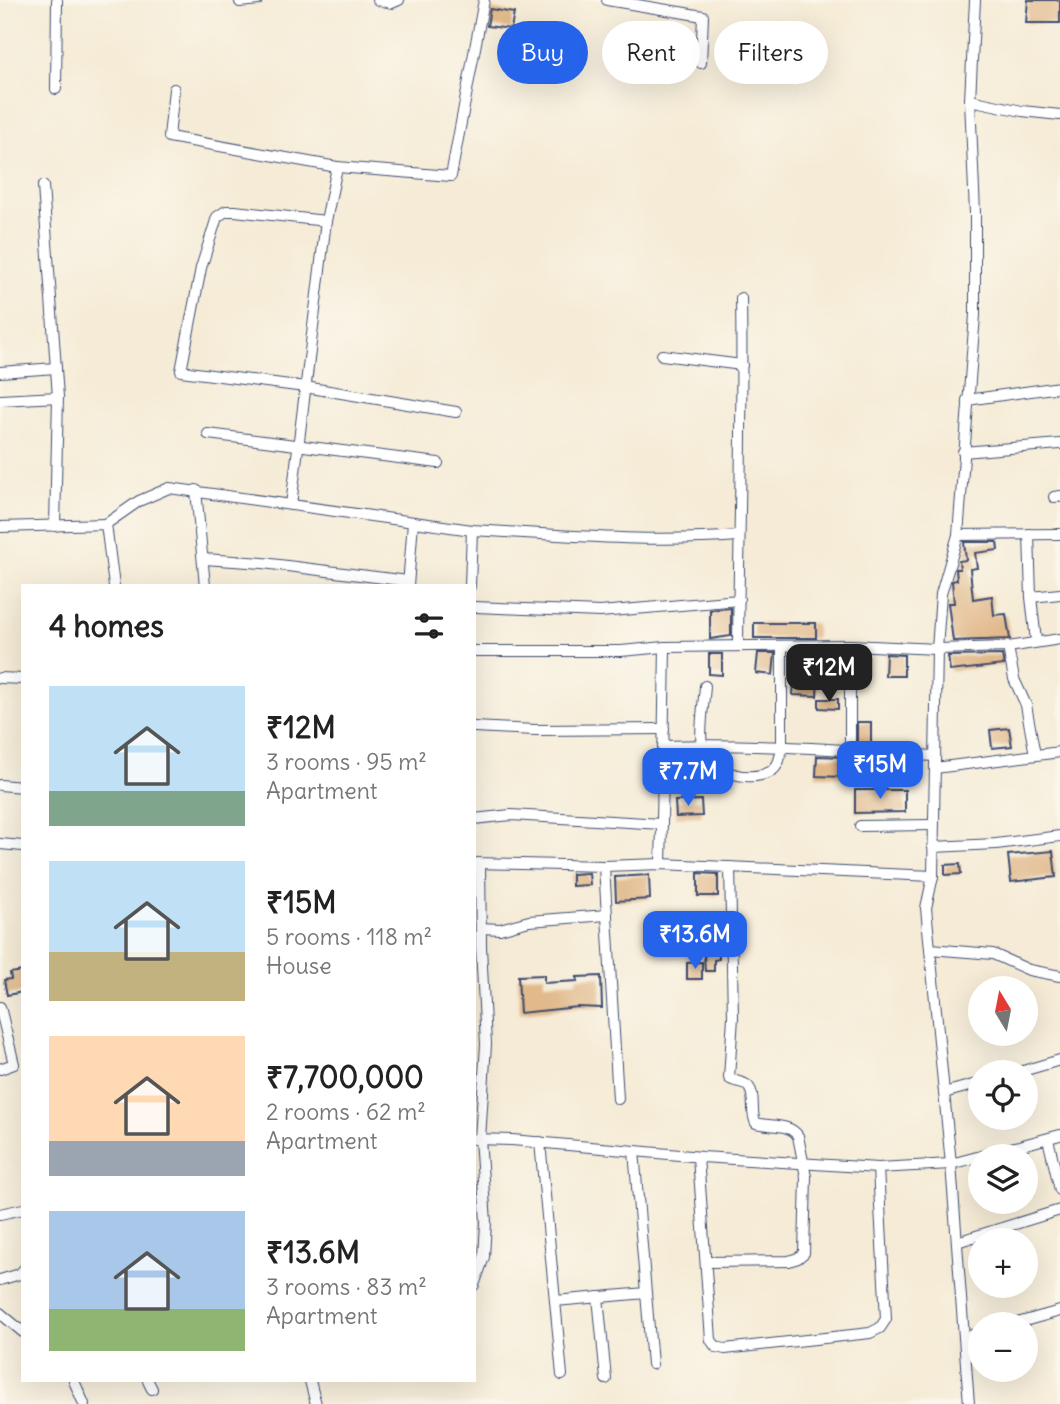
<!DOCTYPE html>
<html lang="en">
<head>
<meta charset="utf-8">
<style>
  :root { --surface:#fff; --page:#f6f6f6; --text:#222; --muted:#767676; --accent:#2563eb }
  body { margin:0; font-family:Delius,sans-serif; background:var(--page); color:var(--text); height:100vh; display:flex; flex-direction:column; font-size:26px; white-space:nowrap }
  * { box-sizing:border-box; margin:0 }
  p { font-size:23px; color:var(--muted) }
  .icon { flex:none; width:38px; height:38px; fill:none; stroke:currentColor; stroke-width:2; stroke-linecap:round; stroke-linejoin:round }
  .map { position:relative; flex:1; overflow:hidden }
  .sheet { position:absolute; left:21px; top:584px; width:455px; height:798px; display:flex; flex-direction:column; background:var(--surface); border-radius:0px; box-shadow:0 7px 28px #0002 }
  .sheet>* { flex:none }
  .guide { position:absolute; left:497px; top:21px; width:457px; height:63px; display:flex; gap:14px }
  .needle { width:46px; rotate:350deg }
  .fabs { position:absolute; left:968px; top:976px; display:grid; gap:14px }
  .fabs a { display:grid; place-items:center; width:70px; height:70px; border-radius:50%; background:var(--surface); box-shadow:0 7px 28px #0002; font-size:35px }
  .price { position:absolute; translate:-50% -60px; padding:0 16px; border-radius:14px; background:var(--accent); color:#fff; font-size:23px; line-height:46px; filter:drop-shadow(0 2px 4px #0008) }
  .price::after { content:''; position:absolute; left:50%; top:42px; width:21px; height:16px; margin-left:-10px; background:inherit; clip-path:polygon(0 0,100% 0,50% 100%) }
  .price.active { background:#222; color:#fff }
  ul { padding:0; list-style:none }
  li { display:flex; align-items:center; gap:21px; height:175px; padding:0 28px }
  li span { display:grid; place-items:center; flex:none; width:196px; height:140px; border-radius:0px; color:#555 }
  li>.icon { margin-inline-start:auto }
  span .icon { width:84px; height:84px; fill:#fffc; stroke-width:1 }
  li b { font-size:30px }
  h2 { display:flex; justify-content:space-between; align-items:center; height:84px; padding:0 28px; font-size:30px }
  .tag { padding:0 24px; border-radius:32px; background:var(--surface); box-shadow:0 7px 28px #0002; font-size:24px; line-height:63px }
  .tag.active { background:var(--accent); color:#fff }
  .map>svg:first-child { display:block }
</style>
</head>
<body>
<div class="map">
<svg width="1060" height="1404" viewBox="0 0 1060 1404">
  <rect width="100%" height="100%" fill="#fbf7ec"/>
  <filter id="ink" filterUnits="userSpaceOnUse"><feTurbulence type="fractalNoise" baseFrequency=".0143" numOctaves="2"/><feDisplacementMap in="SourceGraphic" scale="14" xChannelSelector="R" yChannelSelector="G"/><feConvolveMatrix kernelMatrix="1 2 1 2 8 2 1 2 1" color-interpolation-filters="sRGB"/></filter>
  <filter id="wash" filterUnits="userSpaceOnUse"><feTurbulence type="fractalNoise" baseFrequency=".00686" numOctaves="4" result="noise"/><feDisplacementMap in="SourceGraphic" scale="28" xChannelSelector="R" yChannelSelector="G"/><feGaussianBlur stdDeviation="1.57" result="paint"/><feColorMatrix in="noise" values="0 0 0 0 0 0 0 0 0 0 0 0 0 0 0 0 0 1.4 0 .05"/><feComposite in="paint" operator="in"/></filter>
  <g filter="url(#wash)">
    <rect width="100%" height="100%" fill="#f5ebd6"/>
    <g id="blocks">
      <g fill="#e1b98b">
        <path d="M1028,0H1060V23H1026Z"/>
        <path d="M490,9L514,13L511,29L487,26Z"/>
        <path d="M964,542H997L998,550L975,553L977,568L970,569L973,599L992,596L994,615L1006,614L1010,639L953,641L948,603H954L952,581L957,580L956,569H960L959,561L966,560Z"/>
        <path d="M731,608V636L710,639V610Z"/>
        <rect x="754" y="623" width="62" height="15"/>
        <path d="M758,653H775L773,675L756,673Z"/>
        <path d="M796,653L843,654L842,680L818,679L817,696L793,695Z"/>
        <path d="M709,654H722V675L709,674Z"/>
        <path d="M886,654L904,655V676H885Z"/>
        <path d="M1002,655L1004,665L950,671L948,656Z"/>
        <path d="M819,699H838V709L819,708Z"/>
        <rect x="857" y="722" width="14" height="21"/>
        <path d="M1009,728L1012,746L992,748L990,730Z"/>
        <path d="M817,756L843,757V777L816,776Z"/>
        <path d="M855,790H905V812L855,813Z"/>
        <path d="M701,800L702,816L676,817L675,801Z"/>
        <path d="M1053,851L1056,877L1011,882L1008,855Z"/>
        <path d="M960,864L961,874L945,875V865Z"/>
        <path d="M589,873L590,885L572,886V874Z"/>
        <path d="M698,873L718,874V896H698Z"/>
        <path d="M649,875L650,899L616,901L615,877Z"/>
        <path d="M718,937L719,959L714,960V971H705L703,938Z"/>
        <path d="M702,962V979H687V963Z"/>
        <path d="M23,971V992L7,995L4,980L11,979L10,973Z"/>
        <path d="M544,975V983L578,981L577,977L601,976L602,1008L578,1007L520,1013L518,976Z"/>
      </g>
    </g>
  </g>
  <g filter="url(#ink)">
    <use href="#blocks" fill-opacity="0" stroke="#3c4b70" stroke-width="2"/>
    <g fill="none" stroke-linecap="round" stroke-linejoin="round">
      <g stroke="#3c4b70" stroke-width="12">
        <g id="street">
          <path d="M378,0L392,3L399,0"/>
          <path d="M607,0L703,16L701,63"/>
          <path d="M240,2L258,0"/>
          <path d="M56,89L57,0"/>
          <path d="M174,89L169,137L337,167L326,221L235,211H226L217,217L201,268L181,371L305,387L456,412"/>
          <path d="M970,100L1022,111L1060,115"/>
          <path d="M337,167L451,176L484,0"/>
          <path d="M43,186L58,397"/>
          <path d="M662,355L742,365"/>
          <path d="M0,372L56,368"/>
          <path d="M0,400L58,397L55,526"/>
          <path d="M967,400L1060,387"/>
          <path d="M208,434L438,463"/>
          <path d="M963,452L1060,444"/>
          <path d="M196,490L205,586"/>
          <path d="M1054,497L1060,496"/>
          <path d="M291,505L326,221"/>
          <path d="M106,524L139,501L169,488L472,530L470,586"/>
          <path d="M0,527L106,524L114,586"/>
          <path d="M472,530C560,535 650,543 738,536"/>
          <path d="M1029,534L1031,597L1036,641"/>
          <path d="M958,535L1060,534"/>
          <path d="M204,559L263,563L408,581"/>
          <path d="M408,586L413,522"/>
          <path d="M1031,597L1060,594"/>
          <path d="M474,607L600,612L739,600"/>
          <path d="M850,645V750"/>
          <path d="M738,646C739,530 743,414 741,298"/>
          <path d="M1008,647L1014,679L1026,705L1035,755"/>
          <path d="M474,651H621L665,647L850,645L937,649L1008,647L1060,639"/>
          <path d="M0,678L23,679"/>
          <path d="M705,686C704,702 699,730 702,746C708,772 747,783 770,772C779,767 780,757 782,748V647"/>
          <path d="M474,727L535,730L664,729"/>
          <path d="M663,746C754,743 845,750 935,756"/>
          <path d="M935,768L1060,752"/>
          <path d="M0,785L23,787"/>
          <path d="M474,819L511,815L662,824L665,647"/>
          <path d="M860,826L932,825"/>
          <path d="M0,844L23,846"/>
          <path d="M933,847L996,844L1060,836"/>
          <path d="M474,863L604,866L661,864L933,876"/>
          <path d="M661,864L662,824"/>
          <path d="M604,866L618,1099"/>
          <path d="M481,928L500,929L529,921L607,915"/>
          <path d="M930,949L993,954L1029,970L1060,976"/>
          <path d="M0,1007L14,1064L0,1069"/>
          <path d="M1016,1073L1060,1060"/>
          <path d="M944,1093L980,1083"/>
          <path d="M474,1139L512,1140L702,1157L878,1168L951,1164L1060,1135"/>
          <path d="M1048,1139L1060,1190"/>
          <path d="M540,1142L562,1375"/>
          <path d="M634,1151L652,1364"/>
          <path d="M698,1157L711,1340L716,1347L725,1349L870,1333L880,1328L886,1319L878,1168"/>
          <path d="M0,1214L23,1209"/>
          <path d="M957,1242L1060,1210"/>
          <path d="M707,1262L789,1261L798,1258L804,1253L806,1177L798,1136C790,1123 770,1127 756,1123C749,1113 758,1091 745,1084C740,1081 734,1082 729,1078L733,1017L730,867"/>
          <path d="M0,1280L20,1274L23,1270"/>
          <path d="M474,1285L484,1257L486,1222L480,1139L486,1044L481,947L480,864"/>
          <path d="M598,1297L606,1379"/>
          <path d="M555,1301L646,1293"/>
          <path d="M0,1313L23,1332"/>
          <path d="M1010,1325L1060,1311"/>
          <path d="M965,1337L980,1333"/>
          <path d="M74,1381L84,1404"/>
          <path d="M148,1381L152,1389"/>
          <path d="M310,1381L316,1404"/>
          <path d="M969,1404L951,1164L926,908L933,876L937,649L941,594L958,535L975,315V213L970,100L975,0"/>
        </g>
      </g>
      <use href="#street" stroke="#fff" stroke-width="10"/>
    </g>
  </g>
</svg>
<div class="fabs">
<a><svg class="needle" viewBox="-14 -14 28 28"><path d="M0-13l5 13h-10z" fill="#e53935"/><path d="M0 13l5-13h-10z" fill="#767676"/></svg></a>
<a><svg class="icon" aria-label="locate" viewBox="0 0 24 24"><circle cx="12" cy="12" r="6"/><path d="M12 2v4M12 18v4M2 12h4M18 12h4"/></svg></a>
<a><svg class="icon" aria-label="layers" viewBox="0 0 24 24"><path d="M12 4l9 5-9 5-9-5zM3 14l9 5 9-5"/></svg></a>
<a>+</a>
<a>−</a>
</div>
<b class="price active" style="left:829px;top:704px">₹12M</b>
<b class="price" style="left:880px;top:801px">₹15M</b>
<b class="price" style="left:688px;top:808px">₹7.7M</b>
<b class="price" style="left:695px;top:971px">₹13.6M</b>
<div class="guide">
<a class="tag active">Buy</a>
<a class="tag">Rent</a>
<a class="tag">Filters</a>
</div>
<section class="sheet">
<h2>4 homes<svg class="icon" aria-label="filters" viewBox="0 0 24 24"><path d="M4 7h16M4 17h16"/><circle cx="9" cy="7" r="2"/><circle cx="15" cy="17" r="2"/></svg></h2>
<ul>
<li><span style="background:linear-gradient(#bfe0f5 75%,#7fa58c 0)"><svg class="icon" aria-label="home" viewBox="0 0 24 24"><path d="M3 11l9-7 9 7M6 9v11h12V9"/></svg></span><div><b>₹12M</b><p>3 rooms · 95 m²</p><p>Apartment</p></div></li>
<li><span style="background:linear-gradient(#bfe0f5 65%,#c2b280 0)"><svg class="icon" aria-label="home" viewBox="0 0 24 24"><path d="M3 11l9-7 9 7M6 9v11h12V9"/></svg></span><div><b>₹15M</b><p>5 rooms · 118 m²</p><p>House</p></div></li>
<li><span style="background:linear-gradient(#ffd9b3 75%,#9aa5b1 0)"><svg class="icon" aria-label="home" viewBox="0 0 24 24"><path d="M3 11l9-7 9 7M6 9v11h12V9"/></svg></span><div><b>₹7,700,000</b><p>2 rooms · 62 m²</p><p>Apartment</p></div></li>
<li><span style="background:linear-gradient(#a9c7e8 70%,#8fb573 0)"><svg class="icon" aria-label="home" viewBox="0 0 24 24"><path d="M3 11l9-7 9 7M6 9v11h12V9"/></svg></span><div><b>₹13.6M</b><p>3 rooms · 83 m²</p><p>Apartment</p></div></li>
</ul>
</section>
</div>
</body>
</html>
